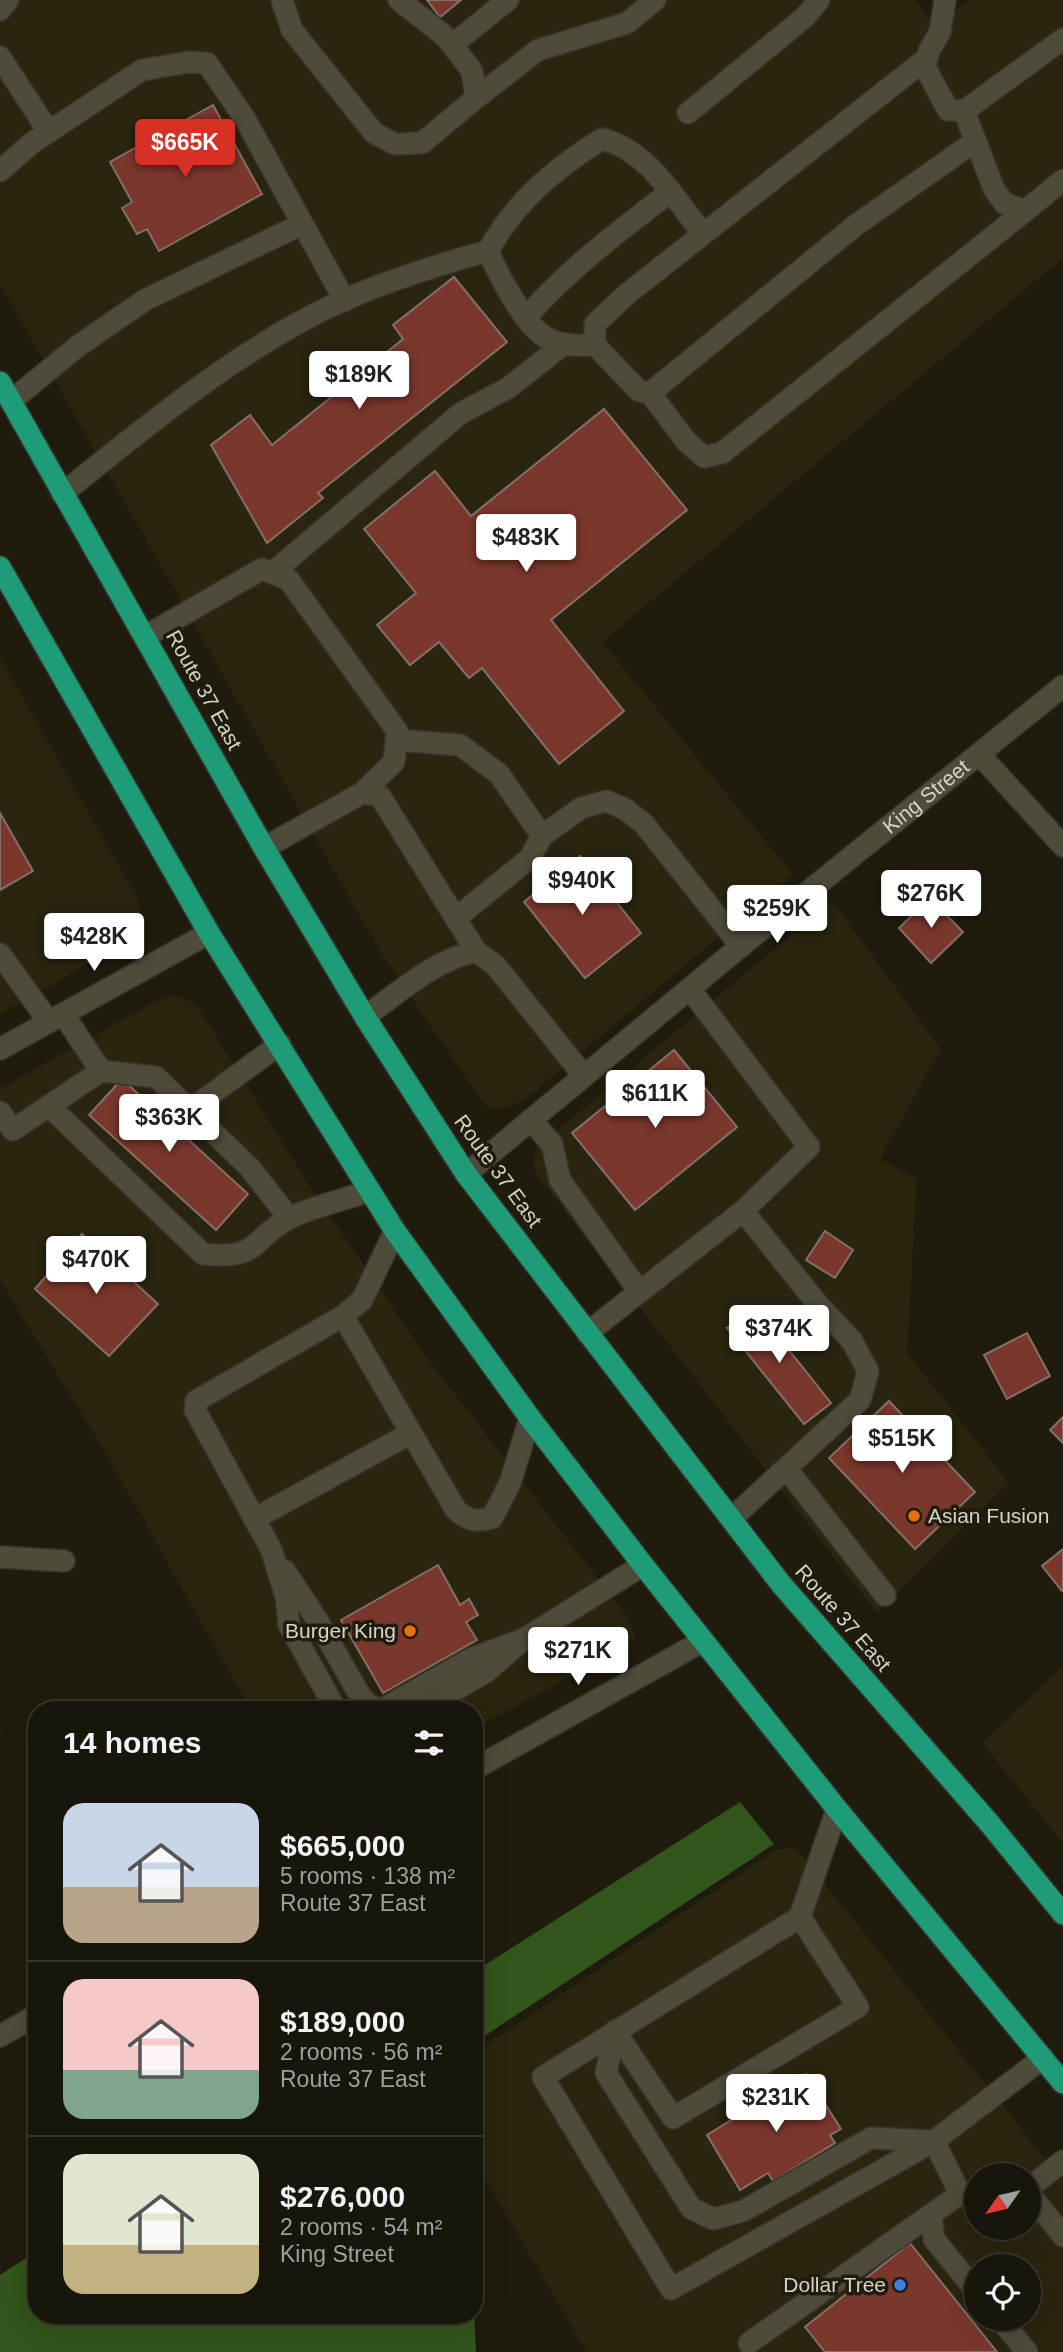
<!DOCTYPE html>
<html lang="en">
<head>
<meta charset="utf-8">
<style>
  :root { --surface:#18150a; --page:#252218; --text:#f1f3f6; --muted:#9f9f9c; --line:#36342b; --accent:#d93025 }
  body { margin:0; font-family:Helvetica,sans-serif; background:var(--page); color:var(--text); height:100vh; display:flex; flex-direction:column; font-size:26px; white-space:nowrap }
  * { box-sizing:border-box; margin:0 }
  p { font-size:23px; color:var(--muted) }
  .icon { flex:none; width:38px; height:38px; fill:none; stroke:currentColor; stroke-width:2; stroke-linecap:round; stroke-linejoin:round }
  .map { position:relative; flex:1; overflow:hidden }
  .side { position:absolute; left:28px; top:1701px; width:455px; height:623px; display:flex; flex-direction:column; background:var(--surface); border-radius:28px; box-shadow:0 7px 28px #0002,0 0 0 2px var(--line) }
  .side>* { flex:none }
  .needle { width:46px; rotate:236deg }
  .fabs { position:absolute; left:964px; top:2163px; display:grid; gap:14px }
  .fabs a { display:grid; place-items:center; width:77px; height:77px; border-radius:50%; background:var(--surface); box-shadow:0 7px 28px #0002,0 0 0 2px var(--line); font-size:35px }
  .price { position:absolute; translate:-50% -60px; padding:0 16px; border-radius:7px; background:#fff; color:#222; font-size:23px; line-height:46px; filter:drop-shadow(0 2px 4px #0008) }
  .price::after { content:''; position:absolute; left:50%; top:42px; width:21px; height:16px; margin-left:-10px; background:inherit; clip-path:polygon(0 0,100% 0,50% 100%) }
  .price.active { background:var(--accent); color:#fff }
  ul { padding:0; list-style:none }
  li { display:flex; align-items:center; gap:21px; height:175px; padding:0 35px }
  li+li { border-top:2px solid var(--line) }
  li span { display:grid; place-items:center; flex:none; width:196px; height:140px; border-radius:21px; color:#555 }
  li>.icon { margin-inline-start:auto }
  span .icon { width:84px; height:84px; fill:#fffc; stroke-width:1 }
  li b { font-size:30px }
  h2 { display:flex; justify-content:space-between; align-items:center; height:84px; padding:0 35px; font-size:30px }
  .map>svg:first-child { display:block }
</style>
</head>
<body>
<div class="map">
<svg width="1063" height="2352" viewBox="0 0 1063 2352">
  <rect width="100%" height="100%" fill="#201c0d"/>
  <g fill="#2a250f" fill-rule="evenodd">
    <path d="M0,0H915L933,23L971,0H1063V258L602,642L793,875L524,1100L504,1108L492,1109L484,1104L383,956L0,284Z"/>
    <path d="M0,658L136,896L141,914L134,935L125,942L0,1014Z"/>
    <path d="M832,901L941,1049L880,1159L917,1179L907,1353L1009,1483L877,1613L535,1172L533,1165L536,1148Z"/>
    <path d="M175,996L194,1003L199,1009L310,1187L430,1362L629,1619L634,1632L636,1640L624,1647L474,1729V1710H251L104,1450L0,1280V1089L156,1001Z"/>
    <path d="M1063,1666V1843L982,1743Z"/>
    <path d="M796,1848L1063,2181V2352H587L474,2160V2053L776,1850ZM976,2175H1029V2228H976ZM976,2266H1029V2319H976Z"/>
  </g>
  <g fill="#31551a">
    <path d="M740,1802L774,1844L474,2043V1972Z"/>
    <path d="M37,2251V2315H474V2308L476,2352H0V2275Z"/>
  </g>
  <g fill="#7a372c" stroke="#846f6b" stroke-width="2">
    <path d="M427,0H461L440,17Z"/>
    <path d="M213,105L262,194L159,251L147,229L137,234L122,208L132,202L110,162Z"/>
    <path d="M454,277L507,342L318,493L323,498L267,543L211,445L250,415L272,445L403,339L393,325Z"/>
    <path d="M604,409L687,510L551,620L624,711L559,764L482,668L469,678L439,642L410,665L377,625L416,593L364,529L435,471L471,516Z"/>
    <path d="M0,813L33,871L0,890Z"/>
    <path d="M580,856L641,933L585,978L524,902Z"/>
    <path d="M930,898L963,932L931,963L899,928Z"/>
    <path d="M674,1050L737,1127L635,1210L572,1133Z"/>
    <path d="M122,1079L248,1194L216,1230L89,1115Z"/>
    <path d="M825,1231L853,1250L835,1278L806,1260Z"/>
    <path d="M82,1234L158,1304L109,1356L35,1289Z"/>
    <path d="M754,1306L831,1403L804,1424L727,1328Z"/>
    <path d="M1027,1333L1050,1376L1007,1399L984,1355Z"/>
    <path d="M889,1401L975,1492L915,1549L829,1458Z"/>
    <path d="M1063,1417V1443L1050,1430Z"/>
    <path d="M1063,1549V1590L1062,1591L1042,1566Z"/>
    <path d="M438,1565L460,1605L469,1599L478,1615L466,1622L477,1640L383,1693L341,1620Z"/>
    <path d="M806,2074L841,2129L830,2135L835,2143L773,2181L768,2173L740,2190L707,2135Z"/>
    <path d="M910,2243L997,2352H825L805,2327Z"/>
  </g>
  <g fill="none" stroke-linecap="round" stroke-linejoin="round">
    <g stroke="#36342c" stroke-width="24">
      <g id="minor">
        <path d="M282,0L292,30L374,133L395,144L422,143L476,98L472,71L446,37L399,0"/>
        <path d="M945,0L940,32L929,51L925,67L948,110L964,111L1063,39"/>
        <path d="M0,10L8,0"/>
        <path d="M452,45L508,0"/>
        <path d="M0,57L49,132"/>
        <path d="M926,59L627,294L595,324V345L639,391L650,393L856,225L974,142"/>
        <path d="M476,98L538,50L627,23L655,0"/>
        <path d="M964,111L994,189L1004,203L1025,211L1063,180"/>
        <path d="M688,113L805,17L819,0"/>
        <path d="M0,171L32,143L142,70L189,62L207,63L245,119L345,301"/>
        <path d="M527,316C570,268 619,231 670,192"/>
        <path d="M595,345C577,346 558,346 542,335C522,320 498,274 488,251C515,202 555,168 602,139C648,150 675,199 703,234"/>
        <path d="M650,393L686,441L704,457L722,453L1025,211"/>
        <path d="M11,401L78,346L145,300L302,224"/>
        <path d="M62,494C141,430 232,355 323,310C375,284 433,266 488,251"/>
        <path d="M272,573L461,413L508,388L564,344"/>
        <path d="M146,636L262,569L289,580L397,731L394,762L362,793"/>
        <path d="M396,740L460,745L499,774L542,836L530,858L456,918"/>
        <path d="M979,754L1063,846"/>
        <path d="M542,836L581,808L606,801L625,809L644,824L741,946"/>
        <path d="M264,848L362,793L380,796L476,951"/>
        <path d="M0,954L49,1022"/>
        <path d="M690,989L809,1147L743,1211L816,1302L852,1341L868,1371L860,1400L731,1519"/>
        <path d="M63,1014L101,1071"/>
        <path d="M365,1017C400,991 433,961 476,951L496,966L584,1076"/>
        <path d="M0,1049L209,933"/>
        <path d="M49,1106L203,1254C263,1260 249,1239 290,1218C314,1206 344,1200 369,1191"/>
        <path d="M190,1110L280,1044"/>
        <path d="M0,1112L13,1130L101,1071L156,1077L250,1168L289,1218"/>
        <path d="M531,1120L552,1144L560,1180L639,1291"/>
        <path id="s1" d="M466,1174L741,946L1063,686"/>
        <path d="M343,1316L456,1510C469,1521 476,1522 492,1518L510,1483L530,1418"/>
        <path d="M587,1333L743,1211"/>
        <path d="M786,1468L885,1595"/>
        <path d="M254,1519L411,1433"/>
        <path d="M0,1557L64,1561"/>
        <path d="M285,1571L316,1618L359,1694L367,1704L381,1710L470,1659L524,1639"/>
        <path d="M336,1710L289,1625L286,1596L271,1549L195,1410L196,1401L343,1316L362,1300L395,1231"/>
        <path d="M421,1710L486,1672L524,1639L643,1565"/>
        <path d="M474,1769L703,1641"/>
        <path d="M837,1809L800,1917L543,2077L671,2289L934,2141L1043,2058"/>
        <path d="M615,2031L606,2073L691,2208L713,2219L743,2211L871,2138L932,2141"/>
        <path d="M615,2031L673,2118L858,2007L800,1917"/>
        <path d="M0,2036L37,2015"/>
        <path d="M934,2141L960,2194L976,2193"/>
        <path d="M1029,2188L1063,2161"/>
        <path d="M1029,2193L1063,2236"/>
        <path d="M931,2215L934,2239L976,2291"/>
        <path d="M1000,2319L1027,2352"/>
        <path d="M749,2343L960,2194"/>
      </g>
    </g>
    <g stroke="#36342c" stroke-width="24">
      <g id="highway">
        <path d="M0,382L264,848L365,1017L466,1174L781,1584L990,1824L1063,1914"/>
        <path d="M0,567L209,933L395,1231L530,1418L643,1565L837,1809L1063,2083"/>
      </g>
    </g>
    <use href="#minor" stroke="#4e4b3a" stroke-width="21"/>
    <use href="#highway" stroke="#1e9c78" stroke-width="21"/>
  </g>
  <g fill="#e8710a" stroke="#201c0d" stroke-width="2.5">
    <circle cx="914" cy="1516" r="7"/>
    <circle cx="410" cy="1631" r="7"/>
  </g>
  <circle fill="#3f7fe0" stroke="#201c0d" stroke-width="2.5" cx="900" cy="2285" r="7"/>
  <g text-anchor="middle" stroke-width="7" stroke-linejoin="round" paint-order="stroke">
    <g font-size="21" fill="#d4d3c9" stroke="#201c0d">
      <text transform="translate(204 690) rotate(61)" y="7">Route 37 East</text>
      <text dy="7" stroke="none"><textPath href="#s1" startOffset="595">King Street</textPath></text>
      <text transform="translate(498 1171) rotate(54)" y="7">Route 37 East</text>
      <text transform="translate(843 1618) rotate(49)" y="7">Route 37 East</text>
    </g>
    <g font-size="21" fill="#d4d3c9" stroke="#201c0d" text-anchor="end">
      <text x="928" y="1523" text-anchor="start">Asian Fusion</text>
      <text x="396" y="1638">Burger King</text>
      <text x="886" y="2292">Dollar Tree</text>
    </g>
  </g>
</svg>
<div class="fabs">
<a><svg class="needle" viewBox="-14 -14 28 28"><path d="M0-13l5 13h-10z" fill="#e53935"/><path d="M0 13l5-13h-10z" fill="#9f9f9c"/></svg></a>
<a><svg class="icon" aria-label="locate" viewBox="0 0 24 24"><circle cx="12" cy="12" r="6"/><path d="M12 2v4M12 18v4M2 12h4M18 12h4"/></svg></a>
</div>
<b class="price active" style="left:185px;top:179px">$665K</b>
<b class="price" style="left:359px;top:411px">$189K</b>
<b class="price" style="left:526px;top:574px">$483K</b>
<b class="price" style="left:582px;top:917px">$940K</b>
<b class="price" style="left:931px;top:930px">$276K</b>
<b class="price" style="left:777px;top:945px">$259K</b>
<b class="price" style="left:94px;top:973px">$428K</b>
<b class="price" style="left:655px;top:1130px">$611K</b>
<b class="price" style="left:169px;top:1154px">$363K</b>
<b class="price" style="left:96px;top:1296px">$470K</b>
<b class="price" style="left:779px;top:1365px">$374K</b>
<b class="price" style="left:902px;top:1475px">$515K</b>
<b class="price" style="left:578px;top:1687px">$271K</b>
<b class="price" style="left:776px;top:2134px">$231K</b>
<section class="side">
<h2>14 homes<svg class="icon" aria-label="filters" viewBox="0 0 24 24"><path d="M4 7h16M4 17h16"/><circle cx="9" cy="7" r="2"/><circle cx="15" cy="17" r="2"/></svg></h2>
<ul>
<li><span style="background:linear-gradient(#c9d6e8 60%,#b9a48a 0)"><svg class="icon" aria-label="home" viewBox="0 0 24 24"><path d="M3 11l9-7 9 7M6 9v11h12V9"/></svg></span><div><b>$665,000</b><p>5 rooms · 138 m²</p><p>Route 37 East</p></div></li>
<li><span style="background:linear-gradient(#f6c9c9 65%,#7fa58c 0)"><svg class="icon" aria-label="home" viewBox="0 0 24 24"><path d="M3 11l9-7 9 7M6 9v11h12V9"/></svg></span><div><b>$189,000</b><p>2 rooms · 56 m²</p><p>Route 37 East</p></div></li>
<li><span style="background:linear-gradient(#dfe7d0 65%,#c2b280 0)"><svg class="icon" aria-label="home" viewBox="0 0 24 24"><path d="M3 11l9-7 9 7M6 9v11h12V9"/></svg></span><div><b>$276,000</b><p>2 rooms · 54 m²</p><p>King Street</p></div></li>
</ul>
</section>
</div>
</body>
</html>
